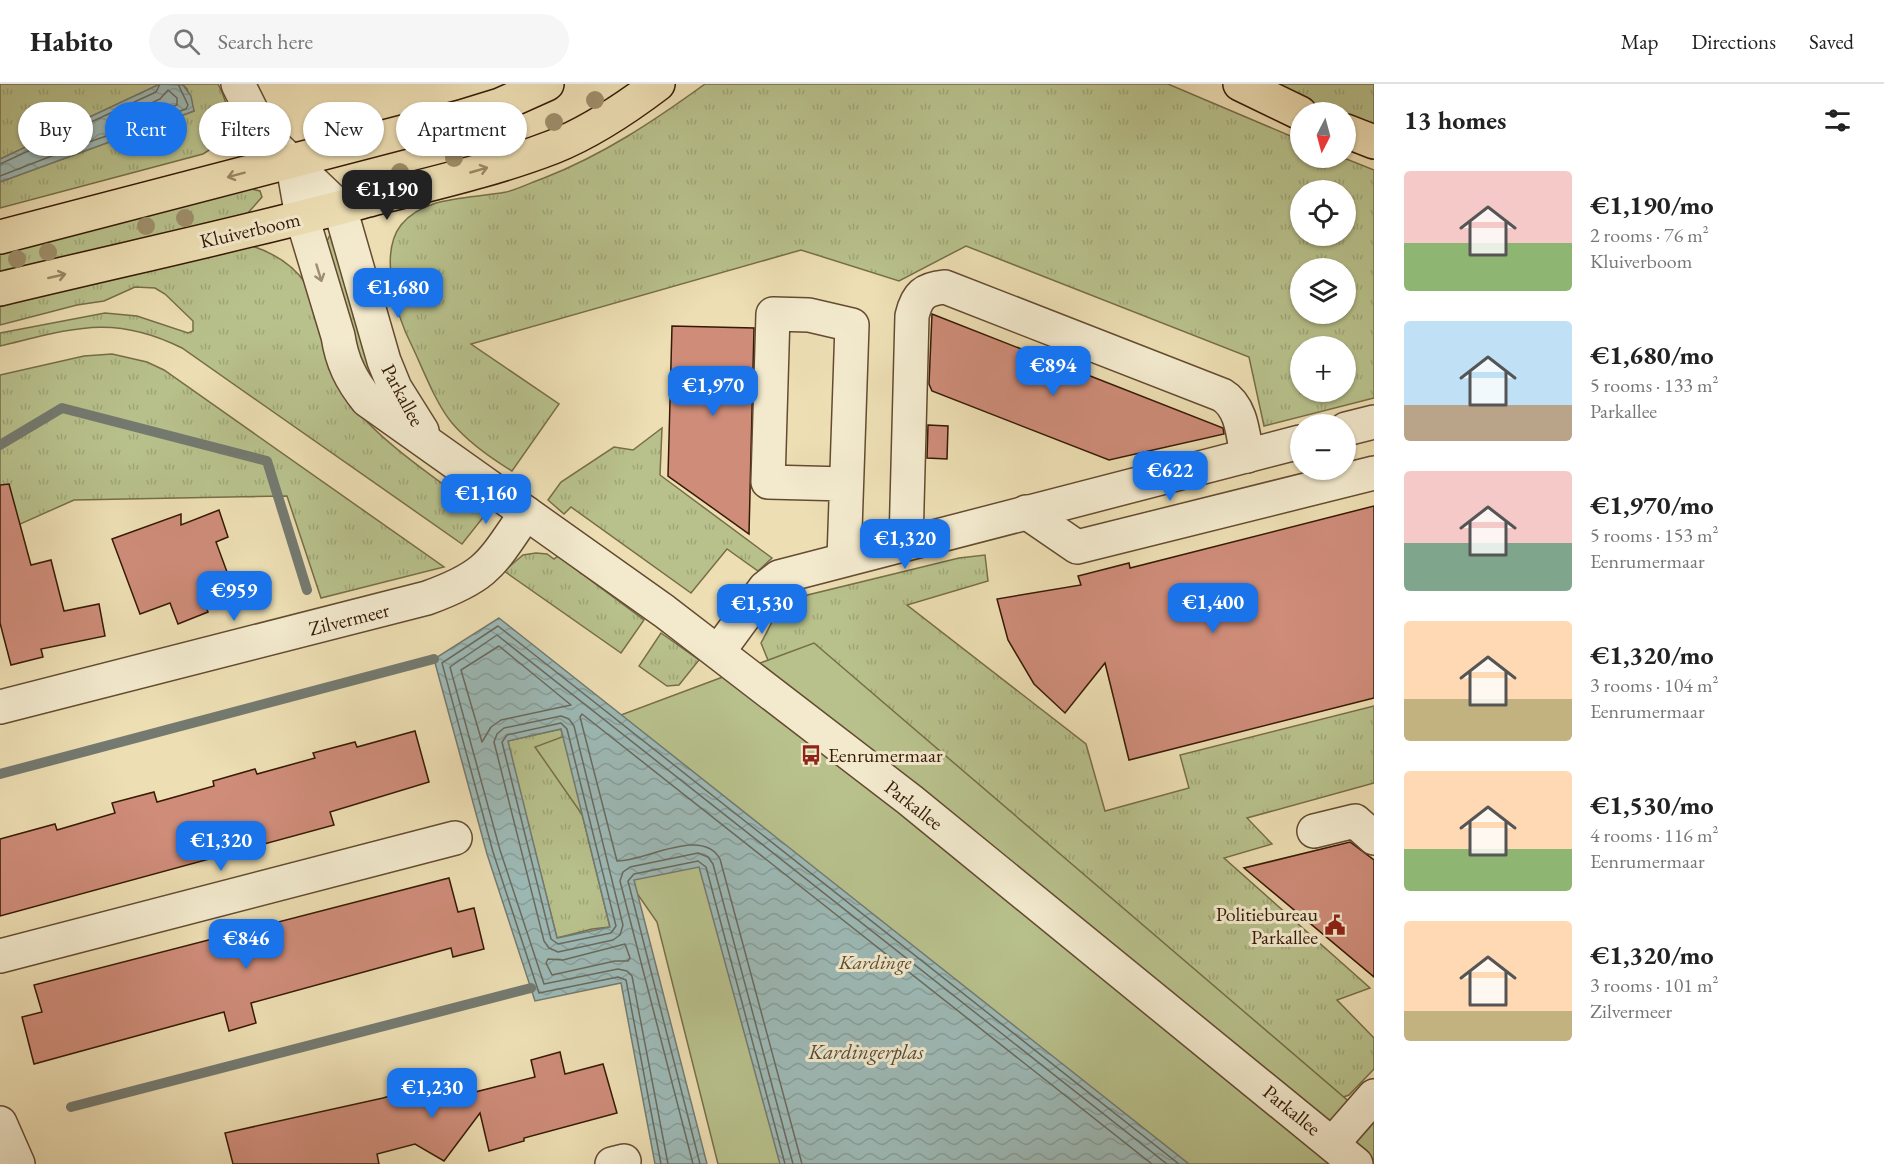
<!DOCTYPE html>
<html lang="en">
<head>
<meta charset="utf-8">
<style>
  :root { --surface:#fff; --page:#f6f6f6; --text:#222; --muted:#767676; --line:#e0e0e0; --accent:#1a73e8 }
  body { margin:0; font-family:"EB Garamond",serif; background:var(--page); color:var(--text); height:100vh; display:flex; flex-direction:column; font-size:22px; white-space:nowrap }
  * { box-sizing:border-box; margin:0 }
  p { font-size:20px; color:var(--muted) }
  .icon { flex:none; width:33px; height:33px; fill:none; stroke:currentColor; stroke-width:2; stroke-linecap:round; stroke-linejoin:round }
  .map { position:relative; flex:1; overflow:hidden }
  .drawer { display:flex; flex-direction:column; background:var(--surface); width:510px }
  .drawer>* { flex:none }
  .banner { position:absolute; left:18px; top:18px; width:570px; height:54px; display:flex; gap:12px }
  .needle { width:39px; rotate:186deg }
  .buttons { position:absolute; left:1290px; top:18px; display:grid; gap:12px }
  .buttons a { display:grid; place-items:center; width:66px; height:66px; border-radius:50%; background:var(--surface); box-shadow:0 2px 4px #0004; font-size:30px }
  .price { position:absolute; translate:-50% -51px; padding:0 14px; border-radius:12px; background:var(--accent); color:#fff; font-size:20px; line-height:39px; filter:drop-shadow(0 2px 3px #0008) }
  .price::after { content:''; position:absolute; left:50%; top:36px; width:18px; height:14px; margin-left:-9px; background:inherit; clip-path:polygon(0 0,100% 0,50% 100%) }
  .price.selected { background:#222; color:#fff }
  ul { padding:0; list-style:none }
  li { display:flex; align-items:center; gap:18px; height:150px; padding:0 30px }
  li span { display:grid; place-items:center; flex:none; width:168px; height:120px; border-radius:6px; color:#555 }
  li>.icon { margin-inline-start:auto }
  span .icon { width:72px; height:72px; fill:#fffc; stroke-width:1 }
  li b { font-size:26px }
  h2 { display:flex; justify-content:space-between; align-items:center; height:72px; padding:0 30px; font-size:26px }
  .pill { padding:0 21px; border-radius:27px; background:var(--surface); box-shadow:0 2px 4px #0004; font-size:21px; line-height:54px }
  .pill.selected { background:var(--accent); color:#fff }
  header { display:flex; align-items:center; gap:36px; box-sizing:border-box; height:84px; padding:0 30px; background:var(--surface); border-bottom:2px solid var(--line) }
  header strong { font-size:28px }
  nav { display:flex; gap:33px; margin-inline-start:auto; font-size:21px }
  .search { width:420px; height:54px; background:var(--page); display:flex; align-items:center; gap:15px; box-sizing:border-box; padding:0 21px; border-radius:33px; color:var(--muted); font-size:22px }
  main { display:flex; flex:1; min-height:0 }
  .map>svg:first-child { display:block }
</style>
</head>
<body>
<header>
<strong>Habito</strong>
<div class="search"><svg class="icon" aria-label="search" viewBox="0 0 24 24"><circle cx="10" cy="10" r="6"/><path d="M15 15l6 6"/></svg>Search here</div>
<nav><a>Map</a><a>Directions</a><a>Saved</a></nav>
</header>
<main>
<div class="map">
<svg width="1374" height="1080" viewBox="0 0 1374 1080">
  <defs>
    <pattern id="grass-tufts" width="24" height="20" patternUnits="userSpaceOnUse" patternTransform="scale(1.5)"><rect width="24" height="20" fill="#b8c18c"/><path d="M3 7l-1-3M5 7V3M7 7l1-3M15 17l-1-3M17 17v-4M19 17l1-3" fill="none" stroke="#9fa577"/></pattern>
    <pattern id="water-waves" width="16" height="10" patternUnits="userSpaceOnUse" patternTransform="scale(1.5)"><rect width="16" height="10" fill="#9dbab7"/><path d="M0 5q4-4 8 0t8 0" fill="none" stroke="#889f9c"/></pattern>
  </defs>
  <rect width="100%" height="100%" fill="#eddeb3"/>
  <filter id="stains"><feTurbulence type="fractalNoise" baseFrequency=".00333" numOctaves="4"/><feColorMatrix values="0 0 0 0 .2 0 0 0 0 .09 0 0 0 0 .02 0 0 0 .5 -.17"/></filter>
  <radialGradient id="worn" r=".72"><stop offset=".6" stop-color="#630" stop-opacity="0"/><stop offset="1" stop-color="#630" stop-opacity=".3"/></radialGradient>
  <g fill="url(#grass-tufts)" stroke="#776e48" stroke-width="1.5" fill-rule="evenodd">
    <path d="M0,0H160L0,75Z"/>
    <path d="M182,0H218C233,28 232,53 203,70L0,124V98L194,27L187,5Z"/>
    <path d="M705,0H1168L1300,56V74H1344L1374,86V314L1264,342L1249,273L966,162L899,197L801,166L471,260L559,320L512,387C489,373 469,359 452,339C436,320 423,285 412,262C397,233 378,170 401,141C425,111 471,115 506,108C519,105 532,98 544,94C603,71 654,37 705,0ZM1300,106H1346V152H1300ZM1300,184H1346V230H1300ZM1300,262H1346V308H1300Z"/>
    <path d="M1267,0H1374V47L1346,35V28H1331Z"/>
    <path d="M247,104L260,107L262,113L247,130L236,137L0,195V164Z"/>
    <path d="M330,151L333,152L381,311L361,280L329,166L327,157Z"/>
    <path d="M252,162C317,183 319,229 339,286C343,297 346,311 352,320C379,358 447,402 485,431L462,460L182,264C112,229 72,245 0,262V249L105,229L137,232L188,249L193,247V237L165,210L155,204L135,203L104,217L77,221L0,241V217Z"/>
    <path d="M112,270L147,278L164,286L444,483L321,514L287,412L74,416L0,449V291L84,272Z"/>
    <path d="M662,344L660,391L772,474L758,487L727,465L691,509L571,423L564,430L548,416L561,398L614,363L633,366Z"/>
    <path d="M536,469L547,470L554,475L558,472L644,536L621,569L504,487L523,471Z"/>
    <path d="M985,471L988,497L907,521L1086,660L1105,727L1189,704L1180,671L1374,622V699L1247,734L1272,760L1224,774L1370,904L1337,916L1374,954V985L1349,1011L1330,1018L770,581L761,559L783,517L959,474Z"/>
    <path d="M661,549L699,576L679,601L667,602L639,582Z"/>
    <path d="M561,645L610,843L592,845L557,854L507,657Z"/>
  </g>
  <path fill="#b8c18c" stroke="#776e48" stroke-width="1.5" d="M814,559L1374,1039V1080H718L657,838L535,663Z"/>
  <g fill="url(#water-waves)" stroke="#747a70" stroke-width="1.5" fill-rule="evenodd">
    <path d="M160,0L183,1L191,12L194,27L0,98V75Z"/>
    <path d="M499,534L1189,1080H780L699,783L634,796L707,1080H655L621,899L535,917L487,770L434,575ZM561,645L610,843L557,854L508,657Z"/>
  </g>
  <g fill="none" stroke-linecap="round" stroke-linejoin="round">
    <g stroke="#6a6a5e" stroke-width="1.5">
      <path d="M168,6L177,14V21L121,39L118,38L119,34L160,15Z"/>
      <path d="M0,80L156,8L160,0"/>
      <path d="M0,92L80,61L186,25L188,21L178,0"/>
      <path d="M499,562L571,621L501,636L491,643L482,658L461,586Z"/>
      <path d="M561,632L569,635L574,642L623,841L620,851L613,856L558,868L549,864L544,857L494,658L497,650L504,644Z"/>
      <path d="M561,639L567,645L616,842L611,849L558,860L551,855L502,658L507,651Z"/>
      <path d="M625,860L630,874L628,877H615L552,891L546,879L548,875L563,876Z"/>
      <path d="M661,1080L626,896L618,893L539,909L493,768L442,579L498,542L1179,1080"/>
      <path d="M668,1080L632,892L627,887L618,885L544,900L500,766L450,583L497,551L1167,1080"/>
      <path d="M693,1080L620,797L623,788L630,783L698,769L708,773L713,780L793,1080"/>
      <path d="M700,1080L628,797L634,790L698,777L706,783L785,1080"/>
      <path d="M802,1080L720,775C702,742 644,778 617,777L580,633L582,630L1152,1080"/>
    </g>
    <g stroke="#747a70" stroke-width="10">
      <path d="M0,361L62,324L267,377L307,506"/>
      <path d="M0,690L434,575"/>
      <path d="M71,1023L531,904"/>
    </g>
  </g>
  <g fill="#ce8c79" stroke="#361a05" stroke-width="1.5">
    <path d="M932,230L1223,344L1224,350L1109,376L932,307L929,300Z"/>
    <path d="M672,242L754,244L749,450L668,392Z"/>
    <path d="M928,341L948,342L947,375L927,374Z"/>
    <path d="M9,400L31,481L51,476L64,527L99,520L105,552L41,565L43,573L11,581L0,539V401Z"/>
    <path d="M1374,422V614L1129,676L1105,579L1065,629L1034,600L1008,556L997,515L1081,501L1078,492L1129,479L1130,484Z"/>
    <path d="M219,426L228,453L216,458L234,507L204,517L208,528L178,540L170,519L140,530L112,455L181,430V441Z"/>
    <path d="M415,647L429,698L330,728L334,741L0,832V755L55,740L57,746L115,729L112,719L154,708L157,718L214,702L213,697L255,685L257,690L315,674L313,669L355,658L357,663Z"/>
    <path d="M1350,758L1374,776V893L1244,784Z"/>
    <path d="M449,794L458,828L474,824L484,865L453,873L451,864L251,919L256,939L229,947L224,928L34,980L22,933L42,928L34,901Z"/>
    <path d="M560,968L565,990L603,980L617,1029L524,1054V1057L489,1067L480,1029L444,1077L415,1060L377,1070L379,1080H233L225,1049L383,1014L470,989L475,1008L535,993L531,976Z"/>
  </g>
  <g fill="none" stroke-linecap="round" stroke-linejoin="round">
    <g stroke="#644b30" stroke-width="36">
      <g id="minor">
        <path d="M238,0L264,52L340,124L384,277L395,304L422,347"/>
        <path d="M292,76L302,133L338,252C342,278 351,296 367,316L664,527L910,716L1356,1080"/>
        <path d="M1346,345L1374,338"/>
        <path d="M1026,428L1077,463L1374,389"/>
        <path d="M906,459L912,232C917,211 924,205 945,203L1222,311C1242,323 1243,351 1247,372"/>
        <path d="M844,475L852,241L809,231L773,230L768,398L846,400"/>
        <path d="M718,568L765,504L779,493L1300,358"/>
        <path d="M0,623L427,514C488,492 491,480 526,429"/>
        <path d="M1314,747L1355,737L1374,754"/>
        <path d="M0,872L455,754"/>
        <path d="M0,1039L18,1080"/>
        <path d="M1333,1059L1374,1012"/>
        <path d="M612,1080L624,1077"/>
      </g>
    </g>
    <g stroke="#361a05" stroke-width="36">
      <g id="major">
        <path d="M0,153L461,33L500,21L547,0"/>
        <path d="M0,205C120,176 242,150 361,118C425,101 491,87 553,63C591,48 625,25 658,0"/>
      </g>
    </g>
    <g stroke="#361a05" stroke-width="36">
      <g id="highway">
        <path d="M1240,0L1300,29"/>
        <path d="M1346,47L1374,58"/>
      </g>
    </g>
    <use href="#minor" stroke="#f3eace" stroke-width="33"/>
    <use href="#major" stroke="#eddeb3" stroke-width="33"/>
    <use href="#highway" stroke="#eddeb3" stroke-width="33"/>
  </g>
  <g fill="#9e8e6a">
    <circle cx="595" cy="16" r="9"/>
    <circle cx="554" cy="38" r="9"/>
    <circle cx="511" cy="56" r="9"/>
    <circle cx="454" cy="74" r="9"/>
    <circle cx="400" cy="88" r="9"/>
    <circle cx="185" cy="134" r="9"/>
    <circle cx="146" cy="142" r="9"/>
    <circle cx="48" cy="168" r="9"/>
    <circle cx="17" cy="175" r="9"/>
  </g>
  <defs><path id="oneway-shaft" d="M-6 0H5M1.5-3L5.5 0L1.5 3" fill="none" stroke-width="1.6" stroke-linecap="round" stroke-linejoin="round" transform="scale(1.5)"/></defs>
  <g stroke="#9b8665">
    <use href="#oneway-shaft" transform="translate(479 86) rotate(-16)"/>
    <use href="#oneway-shaft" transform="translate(236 91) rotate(165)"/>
    <use href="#oneway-shaft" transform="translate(57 192) rotate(-13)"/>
  </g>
  <use stroke="#9e8c74" href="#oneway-shaft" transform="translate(319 189) rotate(73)"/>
  <defs>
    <g id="bus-bare" transform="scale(1.62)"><path d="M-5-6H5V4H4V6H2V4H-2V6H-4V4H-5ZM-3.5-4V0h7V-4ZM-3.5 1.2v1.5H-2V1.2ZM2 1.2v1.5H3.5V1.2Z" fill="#8f2418" stroke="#f3eace" stroke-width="2.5" paint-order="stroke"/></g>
    <g id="civic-bare" transform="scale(1.62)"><path d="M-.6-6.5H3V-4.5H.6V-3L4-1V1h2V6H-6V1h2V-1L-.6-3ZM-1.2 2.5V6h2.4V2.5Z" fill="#8f2418" stroke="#f3eace" stroke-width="2.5" paint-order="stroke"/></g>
  </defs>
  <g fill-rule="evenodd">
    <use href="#bus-bare" x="811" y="671"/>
    <use href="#civic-bare" x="1335" y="841"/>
  </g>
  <g text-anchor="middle" stroke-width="6" stroke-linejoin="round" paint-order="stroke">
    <g font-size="20" fill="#361a05" stroke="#f3eace">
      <text transform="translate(250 146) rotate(-13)" y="7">Kluiverboom</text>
      <text transform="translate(403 311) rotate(62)" y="7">Parkallee</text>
      <text transform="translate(349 535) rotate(-14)" y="7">Zilvermeer</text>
      <text transform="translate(914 721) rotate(38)" y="7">Parkallee</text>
      <text transform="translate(1292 1026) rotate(39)" y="7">Parkallee</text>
    </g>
    <g font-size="20" fill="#361a05" stroke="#f3eace" text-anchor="start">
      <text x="828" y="678">Eenrumermaar</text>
      <text x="1318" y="837" text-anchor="end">Politiebureau<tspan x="1318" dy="23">Parkallee</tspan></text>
    </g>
    <g font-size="20" font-style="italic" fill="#5d4c2e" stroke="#f3eace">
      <text x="875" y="885">Kardinge</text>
    </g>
    <g font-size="21" font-style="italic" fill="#554a3a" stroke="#f3eace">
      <text x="866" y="975">Kardingerplas</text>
    </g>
  </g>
  <rect width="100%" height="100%" filter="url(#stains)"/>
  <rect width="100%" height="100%" fill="url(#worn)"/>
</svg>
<div class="buttons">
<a><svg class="needle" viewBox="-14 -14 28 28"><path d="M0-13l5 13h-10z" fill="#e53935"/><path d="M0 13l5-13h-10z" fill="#767676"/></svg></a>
<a><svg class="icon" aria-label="locate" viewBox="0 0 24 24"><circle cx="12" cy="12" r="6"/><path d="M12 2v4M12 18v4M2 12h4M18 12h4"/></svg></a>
<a><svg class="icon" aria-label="layers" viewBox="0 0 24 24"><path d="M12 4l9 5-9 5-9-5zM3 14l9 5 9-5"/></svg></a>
<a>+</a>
<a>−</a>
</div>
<b class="price selected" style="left:387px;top:137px">€1,190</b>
<b class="price" style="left:398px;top:235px">€1,680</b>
<b class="price" style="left:1053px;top:313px">€894</b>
<b class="price" style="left:713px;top:333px">€1,970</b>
<b class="price" style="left:1170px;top:418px">€622</b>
<b class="price" style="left:486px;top:441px">€1,160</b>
<b class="price" style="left:905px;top:486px">€1,320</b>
<b class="price" style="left:234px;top:538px">€959</b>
<b class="price" style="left:1213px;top:550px">€1,400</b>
<b class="price" style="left:762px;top:551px">€1,530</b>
<b class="price" style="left:221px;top:788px">€1,320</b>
<b class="price" style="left:246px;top:886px">€846</b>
<b class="price" style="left:432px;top:1035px">€1,230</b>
<div class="banner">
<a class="pill">Buy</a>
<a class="pill selected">Rent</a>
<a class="pill">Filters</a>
<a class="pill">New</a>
<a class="pill">Apartment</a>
</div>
</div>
<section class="drawer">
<h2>13 homes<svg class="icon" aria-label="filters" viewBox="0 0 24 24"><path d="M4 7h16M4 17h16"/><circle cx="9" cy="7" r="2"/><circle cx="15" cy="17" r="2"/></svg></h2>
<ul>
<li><span style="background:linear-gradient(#f6c9c9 60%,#8fb573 0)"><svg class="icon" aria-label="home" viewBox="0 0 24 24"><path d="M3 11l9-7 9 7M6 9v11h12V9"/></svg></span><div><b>€1,190/mo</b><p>2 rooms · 76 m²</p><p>Kluiverboom</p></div></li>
<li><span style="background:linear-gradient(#bfe0f5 70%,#b9a48a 0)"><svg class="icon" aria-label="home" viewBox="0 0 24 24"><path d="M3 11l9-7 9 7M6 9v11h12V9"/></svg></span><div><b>€1,680/mo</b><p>5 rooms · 133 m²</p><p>Parkallee</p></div></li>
<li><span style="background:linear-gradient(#f6c9c9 60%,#7fa58c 0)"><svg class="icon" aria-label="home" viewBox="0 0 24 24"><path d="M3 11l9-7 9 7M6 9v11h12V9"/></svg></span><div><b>€1,970/mo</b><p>5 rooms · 153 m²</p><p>Eenrumermaar</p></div></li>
<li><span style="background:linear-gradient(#ffd9b3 65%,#c2b280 0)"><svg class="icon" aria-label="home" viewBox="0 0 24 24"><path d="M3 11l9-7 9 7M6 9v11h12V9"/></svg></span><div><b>€1,320/mo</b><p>3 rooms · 104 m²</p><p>Eenrumermaar</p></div></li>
<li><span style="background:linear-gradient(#ffd9b3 65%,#8fb573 0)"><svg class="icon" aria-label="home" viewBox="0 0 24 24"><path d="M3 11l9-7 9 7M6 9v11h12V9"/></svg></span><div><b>€1,530/mo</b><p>4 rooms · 116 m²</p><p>Eenrumermaar</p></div></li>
<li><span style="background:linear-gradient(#ffd9b3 75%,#c2b280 0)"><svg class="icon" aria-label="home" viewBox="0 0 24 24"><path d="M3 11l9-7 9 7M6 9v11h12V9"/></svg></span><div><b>€1,320/mo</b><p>3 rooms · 101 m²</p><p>Zilvermeer</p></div></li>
</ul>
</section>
</main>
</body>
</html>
